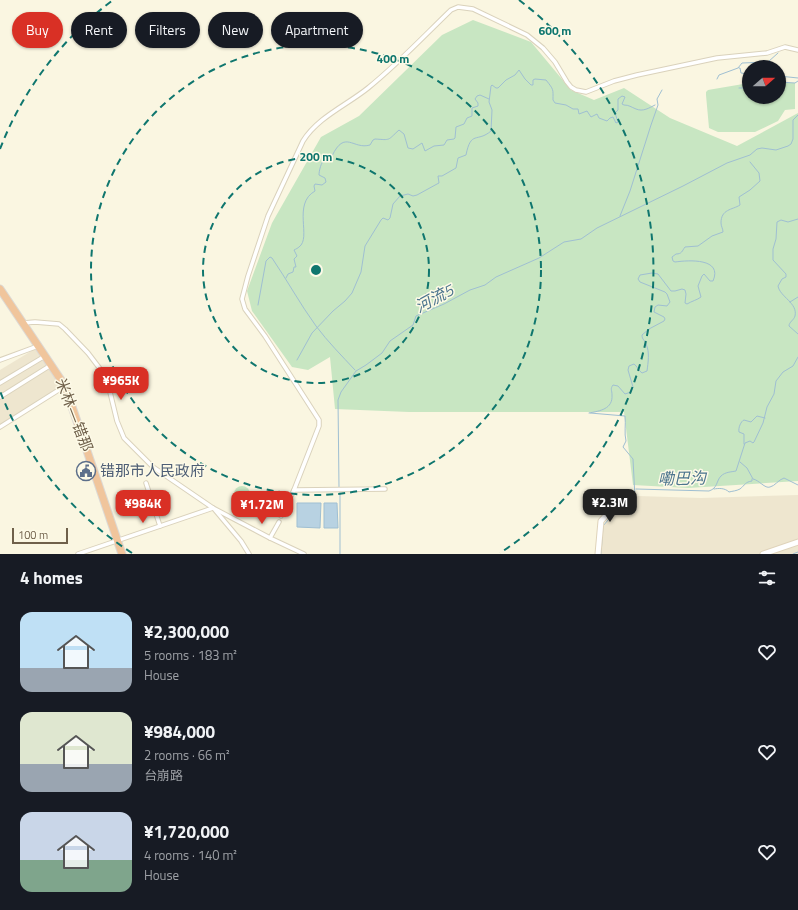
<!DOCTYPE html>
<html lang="en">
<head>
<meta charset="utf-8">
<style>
  :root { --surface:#171b24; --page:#242831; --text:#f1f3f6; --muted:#9ea1a6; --accent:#d93025 }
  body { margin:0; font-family:"Titillium Web","Noto Sans SC",sans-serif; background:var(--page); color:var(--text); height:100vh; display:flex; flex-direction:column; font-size:15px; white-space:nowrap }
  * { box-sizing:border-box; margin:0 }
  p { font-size:13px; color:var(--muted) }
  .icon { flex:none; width:22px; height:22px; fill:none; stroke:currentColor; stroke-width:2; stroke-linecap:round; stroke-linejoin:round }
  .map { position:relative; height:554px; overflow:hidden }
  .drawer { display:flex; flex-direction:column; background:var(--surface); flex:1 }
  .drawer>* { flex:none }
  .hud { position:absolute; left:12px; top:12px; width:400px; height:36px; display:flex; gap:8px }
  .needle { width:26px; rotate:70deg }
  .buttons { position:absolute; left:742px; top:60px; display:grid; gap:8px }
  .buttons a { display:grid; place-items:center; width:44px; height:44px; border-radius:50%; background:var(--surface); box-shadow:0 1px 3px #0004; font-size:20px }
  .scale { position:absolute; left:12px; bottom:10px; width:56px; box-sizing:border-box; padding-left:4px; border:2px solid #6f604a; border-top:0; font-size:11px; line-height:14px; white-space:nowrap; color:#6f604a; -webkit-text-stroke:3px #fdfae7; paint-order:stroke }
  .price { position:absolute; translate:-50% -34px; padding:0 9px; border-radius:8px; background:var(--accent); color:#fff; font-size:13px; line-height:26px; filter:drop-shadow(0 1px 2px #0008) }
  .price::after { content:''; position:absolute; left:50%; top:24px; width:12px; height:9px; margin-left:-6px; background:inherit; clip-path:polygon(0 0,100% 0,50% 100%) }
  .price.active { background:#222; color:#fff }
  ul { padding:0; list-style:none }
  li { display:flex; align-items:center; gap:12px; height:100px; padding:0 20px }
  li span { display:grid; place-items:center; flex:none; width:112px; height:80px; border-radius:12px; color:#555 }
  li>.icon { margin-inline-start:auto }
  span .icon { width:48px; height:48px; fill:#fffc; stroke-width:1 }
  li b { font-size:17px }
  h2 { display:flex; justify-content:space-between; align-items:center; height:48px; padding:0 20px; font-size:17px }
  .chip { padding:0 14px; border-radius:18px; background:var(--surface); box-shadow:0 1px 3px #0004; font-size:14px; line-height:36px }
  .chip.active { background:var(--accent); color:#fff }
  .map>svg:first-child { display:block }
</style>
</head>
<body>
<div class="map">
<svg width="798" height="554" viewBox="0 0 798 554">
  <rect width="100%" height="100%" fill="#faf6e1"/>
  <g fill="#eee6cf">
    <path d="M38,347L63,386L0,425V370Z"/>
    <path d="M798,495V554H602L601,528L617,508L638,496L701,498Z"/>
  </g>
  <g fill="#c8e6c2">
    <path d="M473,20L531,42L571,90L594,100L624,88L670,118L737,146L798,113V481L688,488L633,485L624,412H409L335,409L330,357L308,370L292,367L252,311L247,291L272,223L321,137L359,116L442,35Z"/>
    <path d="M779,82L795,83V109L785,110L778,121L755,132H718L709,128L706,95V92L708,90L749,83V97H779Z"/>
    <circle cx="242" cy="494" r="8"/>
  </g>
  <g fill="#b8d2e2" stroke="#9fbfd2">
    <path d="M297,503H321L320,528L297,527Z"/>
    <path d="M324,503H337L338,528H324Z"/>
  </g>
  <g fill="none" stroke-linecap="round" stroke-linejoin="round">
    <g stroke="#9fbfd2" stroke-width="1">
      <path d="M739,68H740L741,73L749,74"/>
      <path d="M779,76L798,78"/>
      <path d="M717,79L719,75L738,68L742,63L768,62L778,53"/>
      <path d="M779,82L795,83L798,81"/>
      <path d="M739,88H749"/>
      <path d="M620,216L630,191L651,125L658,105L657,99L662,90"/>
      <path d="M798,219L788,222L781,220L777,222L776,239L773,249V260L786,274V277L782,279L778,286C780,297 798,303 795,316C794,320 789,322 789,326L798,334"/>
      <path d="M286,278L288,274L293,272L294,267H296L294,259L297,256L294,250C296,249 298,248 299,247C312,238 292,204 315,191L314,186L315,184L322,185L326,182L325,178L319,175C319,171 321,162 325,159C327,158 330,158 332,156C345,129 353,150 370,145L373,140L375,139C391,140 387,141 399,130L404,134L408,148L413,149L422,143L425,151L434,146L444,145L447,140L454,139L455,138L456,127L464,124L467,118L472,116V108L478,106V103L475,99L477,96L480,95L489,99"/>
      <path d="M790,302L798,297"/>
      <path d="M258,305L266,261L270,257L272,258C287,280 300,304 316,326C328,342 342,356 355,370"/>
      <path d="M297,360L312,333L333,311L345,301L352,293L361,272L365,246L381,220L383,218L388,220L390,218L393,204L400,196L408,194L413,196L417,195L437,184L439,183L438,176H442L456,168L458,158L466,155C471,130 477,143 491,131L492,110L489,102L491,86L492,85L496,88H498L506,80L515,75L519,70L525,79L531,85H533V80L535,79L546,80C554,90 553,89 553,100L555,103L566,105L573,109H578L579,114L587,111L591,117L597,114L599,118L607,121L610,118L613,117L616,123L618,122L615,113L618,110V99L622,96L625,97L622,104L624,105C629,105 631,107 636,109C643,112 649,108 655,105"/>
      <path d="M589,413C600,411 613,409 612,395C612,390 610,389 613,385L618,386L625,394L631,392L633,387L628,370L629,366L634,364C637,366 639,371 642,373L647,371C648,363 650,352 646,344C645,340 642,340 642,335L649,329L664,321L665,319L664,317L654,312L655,307L658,305L667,306L670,302L667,294L665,292L640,282L638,279L640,275L652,273L658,274L671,291H675L682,289L685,290L686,294L685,303L687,304C692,301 697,300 701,297L698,286L702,276L704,274L710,281H713C723,258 689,260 675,262L673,261L672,257L676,254C682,254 682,251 685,247L698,246L712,236L723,232C723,229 721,226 721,223C721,209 732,210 740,205L739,197L750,190L760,181L759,173L750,162"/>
      <path d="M590,413L625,416C626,425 624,433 626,441L623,447L633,459L635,498L619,507L603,526L601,554"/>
      <path d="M744,444V434L739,432C738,428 741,421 744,420L751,422L757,416L765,418"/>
      <path d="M740,462L747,468L753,479C759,480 765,489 770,487C775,486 778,480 784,478L798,485"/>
      <path d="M339,487L338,400L341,392L356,371L366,365L382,353L390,341L413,325L416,316L444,304L470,290L485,285L496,277L539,258L564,242L581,239L597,228L683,186L727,163L750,155L757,149L762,148L776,150L788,146L791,144L793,139V120L798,115"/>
      <path d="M636,489L709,491C718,488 716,481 721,476C725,472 731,472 736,471L745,443L750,441L753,443L754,442L763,423L767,407L774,394L776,381L783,372L793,366L798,357"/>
      <path d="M714,489C719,488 725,488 729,492C733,491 736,491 740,489C745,485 745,482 752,481V479"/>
      <path d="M340,493V554"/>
      <path d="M793,554L798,552"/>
    </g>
    <g stroke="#dad2bc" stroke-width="5.5">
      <g id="street">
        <path d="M23,323L35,322L59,324L65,329L88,353L104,374L109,388L117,421L124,438L153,467L213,508L270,538L304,554"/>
        <path d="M0,360L38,346"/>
        <path d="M0,383L45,356"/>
        <path d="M0,397L51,365"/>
        <path d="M0,427L65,386"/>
        <path d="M146,483L160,526"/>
        <path d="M294,490L319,426V420L265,336L245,309L242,299L248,276L268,216L303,141C318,117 347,105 368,88C398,64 424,36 451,10L458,7L473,9L527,35L543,48L555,62L567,82L571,87L576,90L586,92L614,81L637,75L717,58L767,53L785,47L798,50"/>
        <path d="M215,510L241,541L249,554"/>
        <path d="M281,516L294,490L385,489"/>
        <path d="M270,538L279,522"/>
        <path d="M78,554L213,508"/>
      </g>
    </g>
    <g stroke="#dfd3ba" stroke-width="7">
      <g id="secondary">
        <path d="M598,554L601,521L622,498L633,495"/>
        <path d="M763,554L798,542"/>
      </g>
    </g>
    <g stroke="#dcd9d4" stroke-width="9">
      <path id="highway" d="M0,289L65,386L122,554"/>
    </g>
    <use href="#street" stroke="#fff" stroke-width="3.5"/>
    <use href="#secondary" stroke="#fff" stroke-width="5"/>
    <use href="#highway" stroke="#f0c59c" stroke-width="7"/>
  </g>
  <g fill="none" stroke="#0f766e" stroke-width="2" stroke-dasharray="7 5">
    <circle cx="316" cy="270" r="113"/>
    <circle cx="316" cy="270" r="225"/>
    <path d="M132 553A338 338 0 0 1 0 391M0 149A338 338 0 0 1 113 0M519 0A338 338 0 0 1 500 553"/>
  </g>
  <defs>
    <g id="civic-ring" transform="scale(1)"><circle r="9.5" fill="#fdfae7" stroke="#5c6f8a" stroke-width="1.5"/><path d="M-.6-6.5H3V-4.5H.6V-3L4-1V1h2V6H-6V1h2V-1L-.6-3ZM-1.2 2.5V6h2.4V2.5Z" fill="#5c6f8a"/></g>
  </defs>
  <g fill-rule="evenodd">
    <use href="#civic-ring" x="86" y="471"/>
  </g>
  <g text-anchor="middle" stroke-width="3" stroke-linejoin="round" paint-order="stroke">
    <g font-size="15" fill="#6f604a" stroke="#fdfae7">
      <text transform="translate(74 415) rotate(69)" y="5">米林—错那</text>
    </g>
    <g font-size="15" fill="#4e5e75" stroke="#fdfae7" text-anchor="start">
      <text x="100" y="476">错那市人民政府</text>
    </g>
    <g font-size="16" font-style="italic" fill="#4c758e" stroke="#fdfae7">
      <text transform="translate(434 298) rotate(-28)" y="6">河流5</text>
      <text transform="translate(682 478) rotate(-1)" y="6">嘞巴沟</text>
    </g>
  </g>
  <circle cx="316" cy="270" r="6" fill="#0f766e" stroke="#fdfae7" stroke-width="2"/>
  <g font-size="12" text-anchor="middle" font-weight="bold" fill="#0f766e" stroke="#fdfae7" stroke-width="3" stroke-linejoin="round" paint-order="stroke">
    <text x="555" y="35">600 m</text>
    <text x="393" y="63">400 m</text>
    <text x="316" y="161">200 m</text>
  </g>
</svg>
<div class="buttons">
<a><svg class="needle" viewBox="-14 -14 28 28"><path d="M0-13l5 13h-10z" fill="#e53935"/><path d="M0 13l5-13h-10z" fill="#9ea1a6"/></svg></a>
</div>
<div class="scale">100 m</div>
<b class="price" style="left:121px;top:401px">¥965K</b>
<b class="price active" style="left:610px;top:523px">¥2.3M</b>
<b class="price" style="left:143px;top:524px">¥984K</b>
<b class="price" style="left:262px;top:525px">¥1.72M</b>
<div class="hud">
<a class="chip active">Buy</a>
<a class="chip">Rent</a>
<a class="chip">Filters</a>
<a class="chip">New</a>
<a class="chip">Apartment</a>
</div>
</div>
<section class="drawer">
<h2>4 homes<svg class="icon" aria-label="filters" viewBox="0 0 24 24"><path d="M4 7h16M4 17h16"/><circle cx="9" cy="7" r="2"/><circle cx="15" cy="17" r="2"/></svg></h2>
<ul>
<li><span style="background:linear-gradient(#bfe0f5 70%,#9aa5b1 0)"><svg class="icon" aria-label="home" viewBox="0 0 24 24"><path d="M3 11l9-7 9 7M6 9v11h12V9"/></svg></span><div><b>¥2,300,000</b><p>5 rooms · 183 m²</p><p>House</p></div><svg class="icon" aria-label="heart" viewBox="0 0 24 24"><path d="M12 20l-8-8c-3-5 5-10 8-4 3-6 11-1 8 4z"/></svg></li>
<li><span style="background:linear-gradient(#dfe7d0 65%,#9aa5b1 0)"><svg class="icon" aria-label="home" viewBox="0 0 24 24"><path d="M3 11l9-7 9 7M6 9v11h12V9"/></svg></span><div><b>¥984,000</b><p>2 rooms · 66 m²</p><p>台崩路</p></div><svg class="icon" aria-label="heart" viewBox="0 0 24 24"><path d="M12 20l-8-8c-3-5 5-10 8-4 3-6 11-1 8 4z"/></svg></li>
<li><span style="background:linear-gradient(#c9d6e8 60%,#7fa58c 0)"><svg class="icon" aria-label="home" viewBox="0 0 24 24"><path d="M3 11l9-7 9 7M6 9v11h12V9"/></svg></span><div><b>¥1,720,000</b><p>4 rooms · 140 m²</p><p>House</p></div><svg class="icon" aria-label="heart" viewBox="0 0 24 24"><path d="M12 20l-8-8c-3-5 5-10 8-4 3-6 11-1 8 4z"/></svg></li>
</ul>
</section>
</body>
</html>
